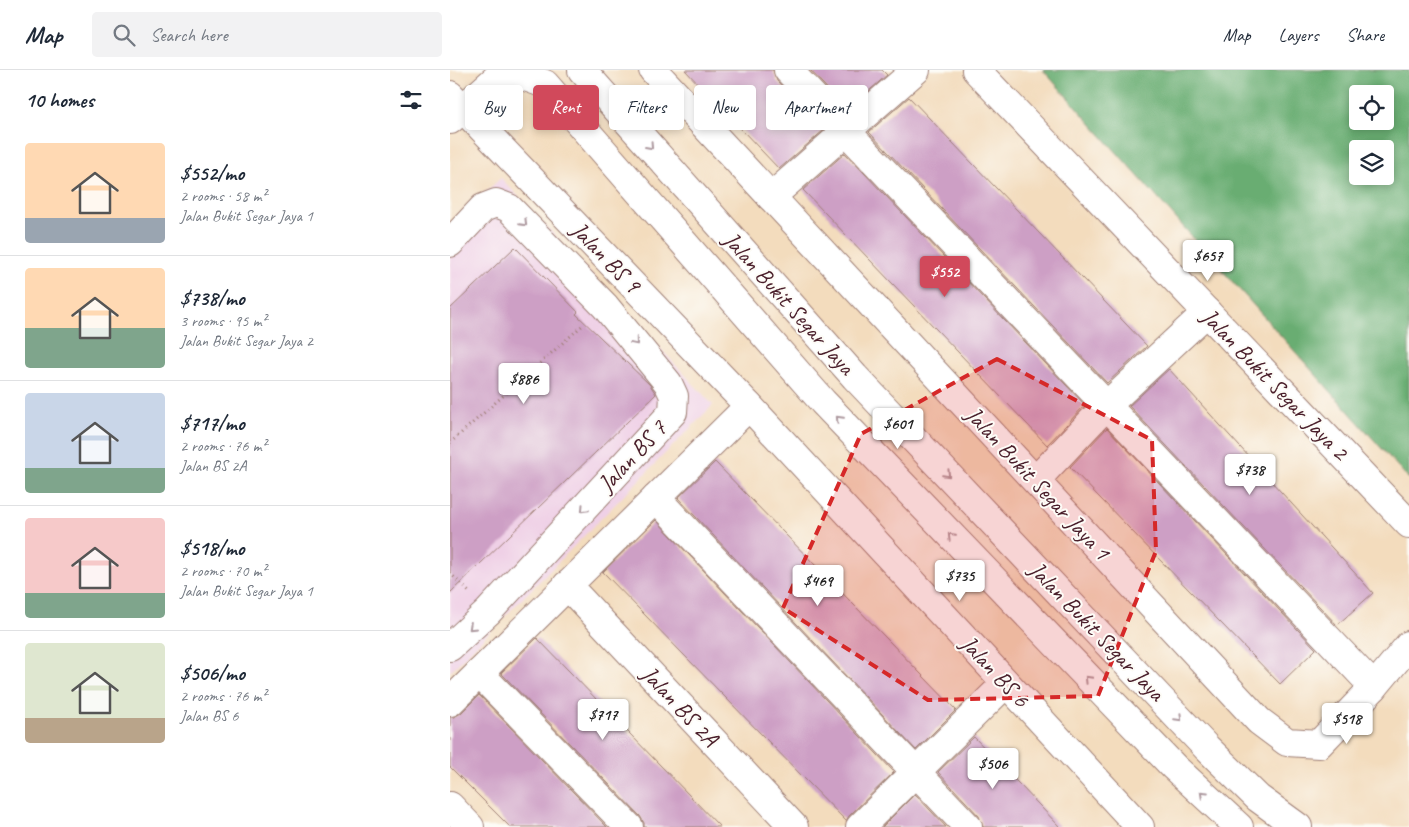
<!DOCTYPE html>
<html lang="en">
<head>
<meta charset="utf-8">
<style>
  :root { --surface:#fff; --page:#f2f2f3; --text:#1f2937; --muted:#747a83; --line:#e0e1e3; --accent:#d1495b }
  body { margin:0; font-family:Caveat,sans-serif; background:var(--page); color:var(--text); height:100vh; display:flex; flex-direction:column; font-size:19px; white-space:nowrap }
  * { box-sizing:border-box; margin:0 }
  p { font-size:16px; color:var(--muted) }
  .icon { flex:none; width:28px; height:28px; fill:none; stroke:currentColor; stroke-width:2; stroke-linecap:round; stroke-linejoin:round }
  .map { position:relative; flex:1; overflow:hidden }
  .details { display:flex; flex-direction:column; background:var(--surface); width:450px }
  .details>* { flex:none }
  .top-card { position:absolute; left:15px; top:15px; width:475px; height:45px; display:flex; gap:10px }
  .buttons { position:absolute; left:899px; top:15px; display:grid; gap:10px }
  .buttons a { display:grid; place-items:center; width:45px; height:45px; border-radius:5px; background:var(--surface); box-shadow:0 2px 8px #0003; font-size:25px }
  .price { position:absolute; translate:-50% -42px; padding:0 11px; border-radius:5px; background:#fff; color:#222; font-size:16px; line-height:32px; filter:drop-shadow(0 1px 2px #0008) }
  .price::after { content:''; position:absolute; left:50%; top:30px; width:15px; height:11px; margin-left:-8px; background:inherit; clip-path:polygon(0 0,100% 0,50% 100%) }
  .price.active { background:var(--accent); color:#fff }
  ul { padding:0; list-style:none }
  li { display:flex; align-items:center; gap:15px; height:125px; padding:0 25px }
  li+li { border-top:1px solid var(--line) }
  li span { display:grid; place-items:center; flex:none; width:140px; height:100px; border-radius:5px; color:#555 }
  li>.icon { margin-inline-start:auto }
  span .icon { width:60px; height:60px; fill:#fffc; stroke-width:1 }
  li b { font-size:21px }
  h2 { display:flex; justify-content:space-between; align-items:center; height:60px; padding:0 25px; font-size:21px }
  .pill { padding:0 18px; border-radius:5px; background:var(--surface); box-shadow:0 2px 8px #0003; font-size:18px; line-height:45px }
  .pill.active { background:var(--accent); color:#fff }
  header { display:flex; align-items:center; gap:30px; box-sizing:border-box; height:70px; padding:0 25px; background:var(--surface); border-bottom:1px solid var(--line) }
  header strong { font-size:24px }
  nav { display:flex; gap:28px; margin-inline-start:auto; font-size:18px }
  .search { width:350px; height:45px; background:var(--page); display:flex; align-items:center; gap:12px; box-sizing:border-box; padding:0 18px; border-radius:5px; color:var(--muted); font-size:19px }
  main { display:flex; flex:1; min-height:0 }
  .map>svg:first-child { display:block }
</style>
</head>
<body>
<header>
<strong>Map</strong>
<div class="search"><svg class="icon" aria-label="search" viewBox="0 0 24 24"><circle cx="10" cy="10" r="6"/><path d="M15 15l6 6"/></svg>Search here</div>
<nav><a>Map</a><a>Layers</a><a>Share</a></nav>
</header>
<main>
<section class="details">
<h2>10 homes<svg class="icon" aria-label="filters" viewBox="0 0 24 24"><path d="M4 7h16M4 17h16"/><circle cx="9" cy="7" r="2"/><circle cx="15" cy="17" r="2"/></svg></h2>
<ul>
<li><span style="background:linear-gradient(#ffd9b3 75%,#9aa5b1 0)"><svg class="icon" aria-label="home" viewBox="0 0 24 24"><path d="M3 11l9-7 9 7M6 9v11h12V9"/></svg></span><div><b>$552/mo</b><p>2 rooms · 58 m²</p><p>Jalan Bukit Segar Jaya 1</p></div></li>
<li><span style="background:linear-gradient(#ffd9b3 60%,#7fa58c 0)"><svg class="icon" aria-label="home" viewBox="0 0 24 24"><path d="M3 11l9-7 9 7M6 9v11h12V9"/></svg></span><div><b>$738/mo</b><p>3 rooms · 95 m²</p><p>Jalan Bukit Segar Jaya 2</p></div></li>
<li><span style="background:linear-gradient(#c9d6e8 75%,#7fa58c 0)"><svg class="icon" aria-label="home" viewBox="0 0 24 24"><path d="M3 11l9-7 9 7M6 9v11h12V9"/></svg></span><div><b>$717/mo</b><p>2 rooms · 76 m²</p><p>Jalan BS 2A</p></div></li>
<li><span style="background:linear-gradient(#f6c9c9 75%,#7fa58c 0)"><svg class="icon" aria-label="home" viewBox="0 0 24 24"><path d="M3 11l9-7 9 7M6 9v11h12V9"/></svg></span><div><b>$518/mo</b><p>2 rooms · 70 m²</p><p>Jalan Bukit Segar Jaya 1</p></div></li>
<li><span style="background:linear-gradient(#dfe7d0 75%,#b9a48a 0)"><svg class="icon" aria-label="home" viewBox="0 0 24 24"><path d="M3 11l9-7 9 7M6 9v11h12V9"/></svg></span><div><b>$506/mo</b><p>2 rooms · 76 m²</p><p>Jalan BS 6</p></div></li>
</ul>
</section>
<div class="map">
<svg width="959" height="757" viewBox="0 0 959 757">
  <rect width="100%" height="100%" fill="#fdfcf7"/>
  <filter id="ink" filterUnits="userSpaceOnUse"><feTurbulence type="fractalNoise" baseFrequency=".02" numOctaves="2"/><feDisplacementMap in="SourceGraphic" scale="10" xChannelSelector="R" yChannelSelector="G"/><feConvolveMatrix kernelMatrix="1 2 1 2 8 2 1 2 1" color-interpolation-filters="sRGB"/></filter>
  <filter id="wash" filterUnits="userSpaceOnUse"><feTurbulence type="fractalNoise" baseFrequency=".0096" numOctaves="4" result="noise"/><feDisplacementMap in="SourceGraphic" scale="20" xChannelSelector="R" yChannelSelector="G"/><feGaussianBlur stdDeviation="1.12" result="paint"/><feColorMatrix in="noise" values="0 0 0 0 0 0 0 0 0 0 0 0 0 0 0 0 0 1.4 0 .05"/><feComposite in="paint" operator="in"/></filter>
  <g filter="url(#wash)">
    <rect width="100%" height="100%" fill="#f3dcbd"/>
    <path fill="#efd0e6" d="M51,108L263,335L0,602V154Z"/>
    <path fill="#69ad72" stroke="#5a664e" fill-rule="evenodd" d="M593,0H959V409ZM908,24H935V51H908ZM908,79H935V106H908Z"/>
    <g id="blocks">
      <g fill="#cd9fc5">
        <path d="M235,0H323L327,11L374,60L329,99Z"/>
        <path d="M360,0H432L437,5L397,40Z"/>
        <path d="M459,27L697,276L657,313L419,62Z"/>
        <path d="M395,83L635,335L598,374L597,375L353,120Z"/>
        <path d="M65,177L128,242L126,244L200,315L206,324L0,523V239Z"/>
        <path d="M719,299L923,523L887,555L679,336Z"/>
        <path d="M657,358L866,579L830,614L620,397Z"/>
        <path d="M265,392L506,640L466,680L228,428Z"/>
        <path d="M206,450L444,702L399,746L396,751L153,502Z"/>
        <path d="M87,568L120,602L270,757H194V753L190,746L51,603Z"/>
        <path d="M29,625L157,757H60L0,697V647H4L11,643Z"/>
        <path d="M524,667L590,736L610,757H533L529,746L488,702Z"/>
        <path d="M465,724L496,757H432Z"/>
      </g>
    </g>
  </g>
  <g filter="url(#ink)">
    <use href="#blocks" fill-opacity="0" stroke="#9e7e74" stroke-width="1"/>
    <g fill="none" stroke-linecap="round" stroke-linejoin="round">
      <g stroke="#9e7e74" stroke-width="30">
        <g id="minor">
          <path d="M132,0L405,307L757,678L808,728L848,757"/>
          <path d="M203,0L809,651L837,672L869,674L924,617L959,575"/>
          <path d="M338,0L924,617"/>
          <path d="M526,0L959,454"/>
          <path d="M0,25L299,336L690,757"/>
          <path d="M0,50L49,6H73L95,14L373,332L724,697L789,757"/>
          <path d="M321,127L466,0"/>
          <path d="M0,173L33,138L46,133L59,138L155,236L218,313L224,326L223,342L38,542L0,577"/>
          <path d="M586,410L656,336L757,242"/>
          <path d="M206,428L518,757"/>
          <path d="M117,515L344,757"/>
          <path d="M29,603L179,757"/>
          <path d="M0,632L299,336"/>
          <path d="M0,736L20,757"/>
          <path d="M410,757L556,613"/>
        </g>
      </g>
      <g stroke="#9e7e74" stroke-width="3" stroke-dasharray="1 4" stroke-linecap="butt">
        <path d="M0,373L134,254"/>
        <path d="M0,503L19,522"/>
      </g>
      <use href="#minor" stroke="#fff" stroke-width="28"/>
    </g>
    <defs><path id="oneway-chevron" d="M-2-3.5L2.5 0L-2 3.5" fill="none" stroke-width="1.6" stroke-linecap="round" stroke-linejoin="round" transform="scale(1.25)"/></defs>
    <g stroke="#ae9aa0">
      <use href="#oneway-chevron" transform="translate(200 76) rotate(48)"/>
      <use href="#oneway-chevron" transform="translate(74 153) rotate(46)"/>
      <use href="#oneway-chevron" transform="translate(185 272) rotate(50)"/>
      <use href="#oneway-chevron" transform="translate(389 349) rotate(-134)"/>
      <use href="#oneway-chevron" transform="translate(497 404) rotate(46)"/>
      <use href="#oneway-chevron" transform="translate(134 439) rotate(133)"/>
      <use href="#oneway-chevron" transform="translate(501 466) rotate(-134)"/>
      <use href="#oneway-chevron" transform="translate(22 557) rotate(137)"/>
      <use href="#oneway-chevron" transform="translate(638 609) rotate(-134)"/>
      <use href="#oneway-chevron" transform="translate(729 648) rotate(46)"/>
      <use href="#oneway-chevron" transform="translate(753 724) rotate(-137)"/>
    </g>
  </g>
  <path fill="#d62828" fill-opacity="0.2" stroke="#d62828" stroke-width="4" stroke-dasharray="10 6" stroke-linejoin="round" d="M547,289L702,370L706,481L648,626L478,630L333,538L411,364Z"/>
  <g text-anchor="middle" stroke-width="4" stroke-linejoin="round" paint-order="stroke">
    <g font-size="24" fill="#4a1f2b" stroke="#fdfcf7">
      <text transform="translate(156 187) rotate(46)" y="8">Jalan BS 9</text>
      <text transform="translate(339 233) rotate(48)" y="8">Jalan Bukit Segar Jaya</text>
      <text transform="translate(825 314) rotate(46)" y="8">Jalan Bukit Segar Jaya 2</text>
      <text transform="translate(182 386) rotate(-47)" y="8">Jalan BS 7</text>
      <text transform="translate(588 413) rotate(47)" y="8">Jalan Bukit Segar Jaya 1</text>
      <text transform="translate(647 561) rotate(46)" y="8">Jalan Bukit Segar Jaya</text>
      <text transform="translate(545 601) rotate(47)" y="8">Jalan BS 6</text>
      <text transform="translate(230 636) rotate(47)" y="8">Jalan BS 2A</text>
    </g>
  </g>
</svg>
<div class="buttons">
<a><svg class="icon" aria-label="locate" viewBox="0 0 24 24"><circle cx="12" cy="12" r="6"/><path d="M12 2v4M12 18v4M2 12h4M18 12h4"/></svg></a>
<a><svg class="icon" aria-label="layers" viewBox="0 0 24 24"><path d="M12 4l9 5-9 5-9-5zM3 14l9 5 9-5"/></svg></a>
</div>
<b class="price" style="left:758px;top:212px">$657</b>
<b class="price active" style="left:495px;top:228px">$552</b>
<b class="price" style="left:74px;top:335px">$886</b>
<b class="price" style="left:448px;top:380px">$601</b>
<b class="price" style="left:800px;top:426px">$738</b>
<b class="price" style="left:510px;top:532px">$735</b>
<b class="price" style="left:368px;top:537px">$469</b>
<b class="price" style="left:153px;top:671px">$717</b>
<b class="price" style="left:897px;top:675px">$518</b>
<b class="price" style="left:543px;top:720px">$506</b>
<div class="top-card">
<a class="pill">Buy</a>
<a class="pill active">Rent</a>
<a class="pill">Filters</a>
<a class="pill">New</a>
<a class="pill">Apartment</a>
</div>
</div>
</main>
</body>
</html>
